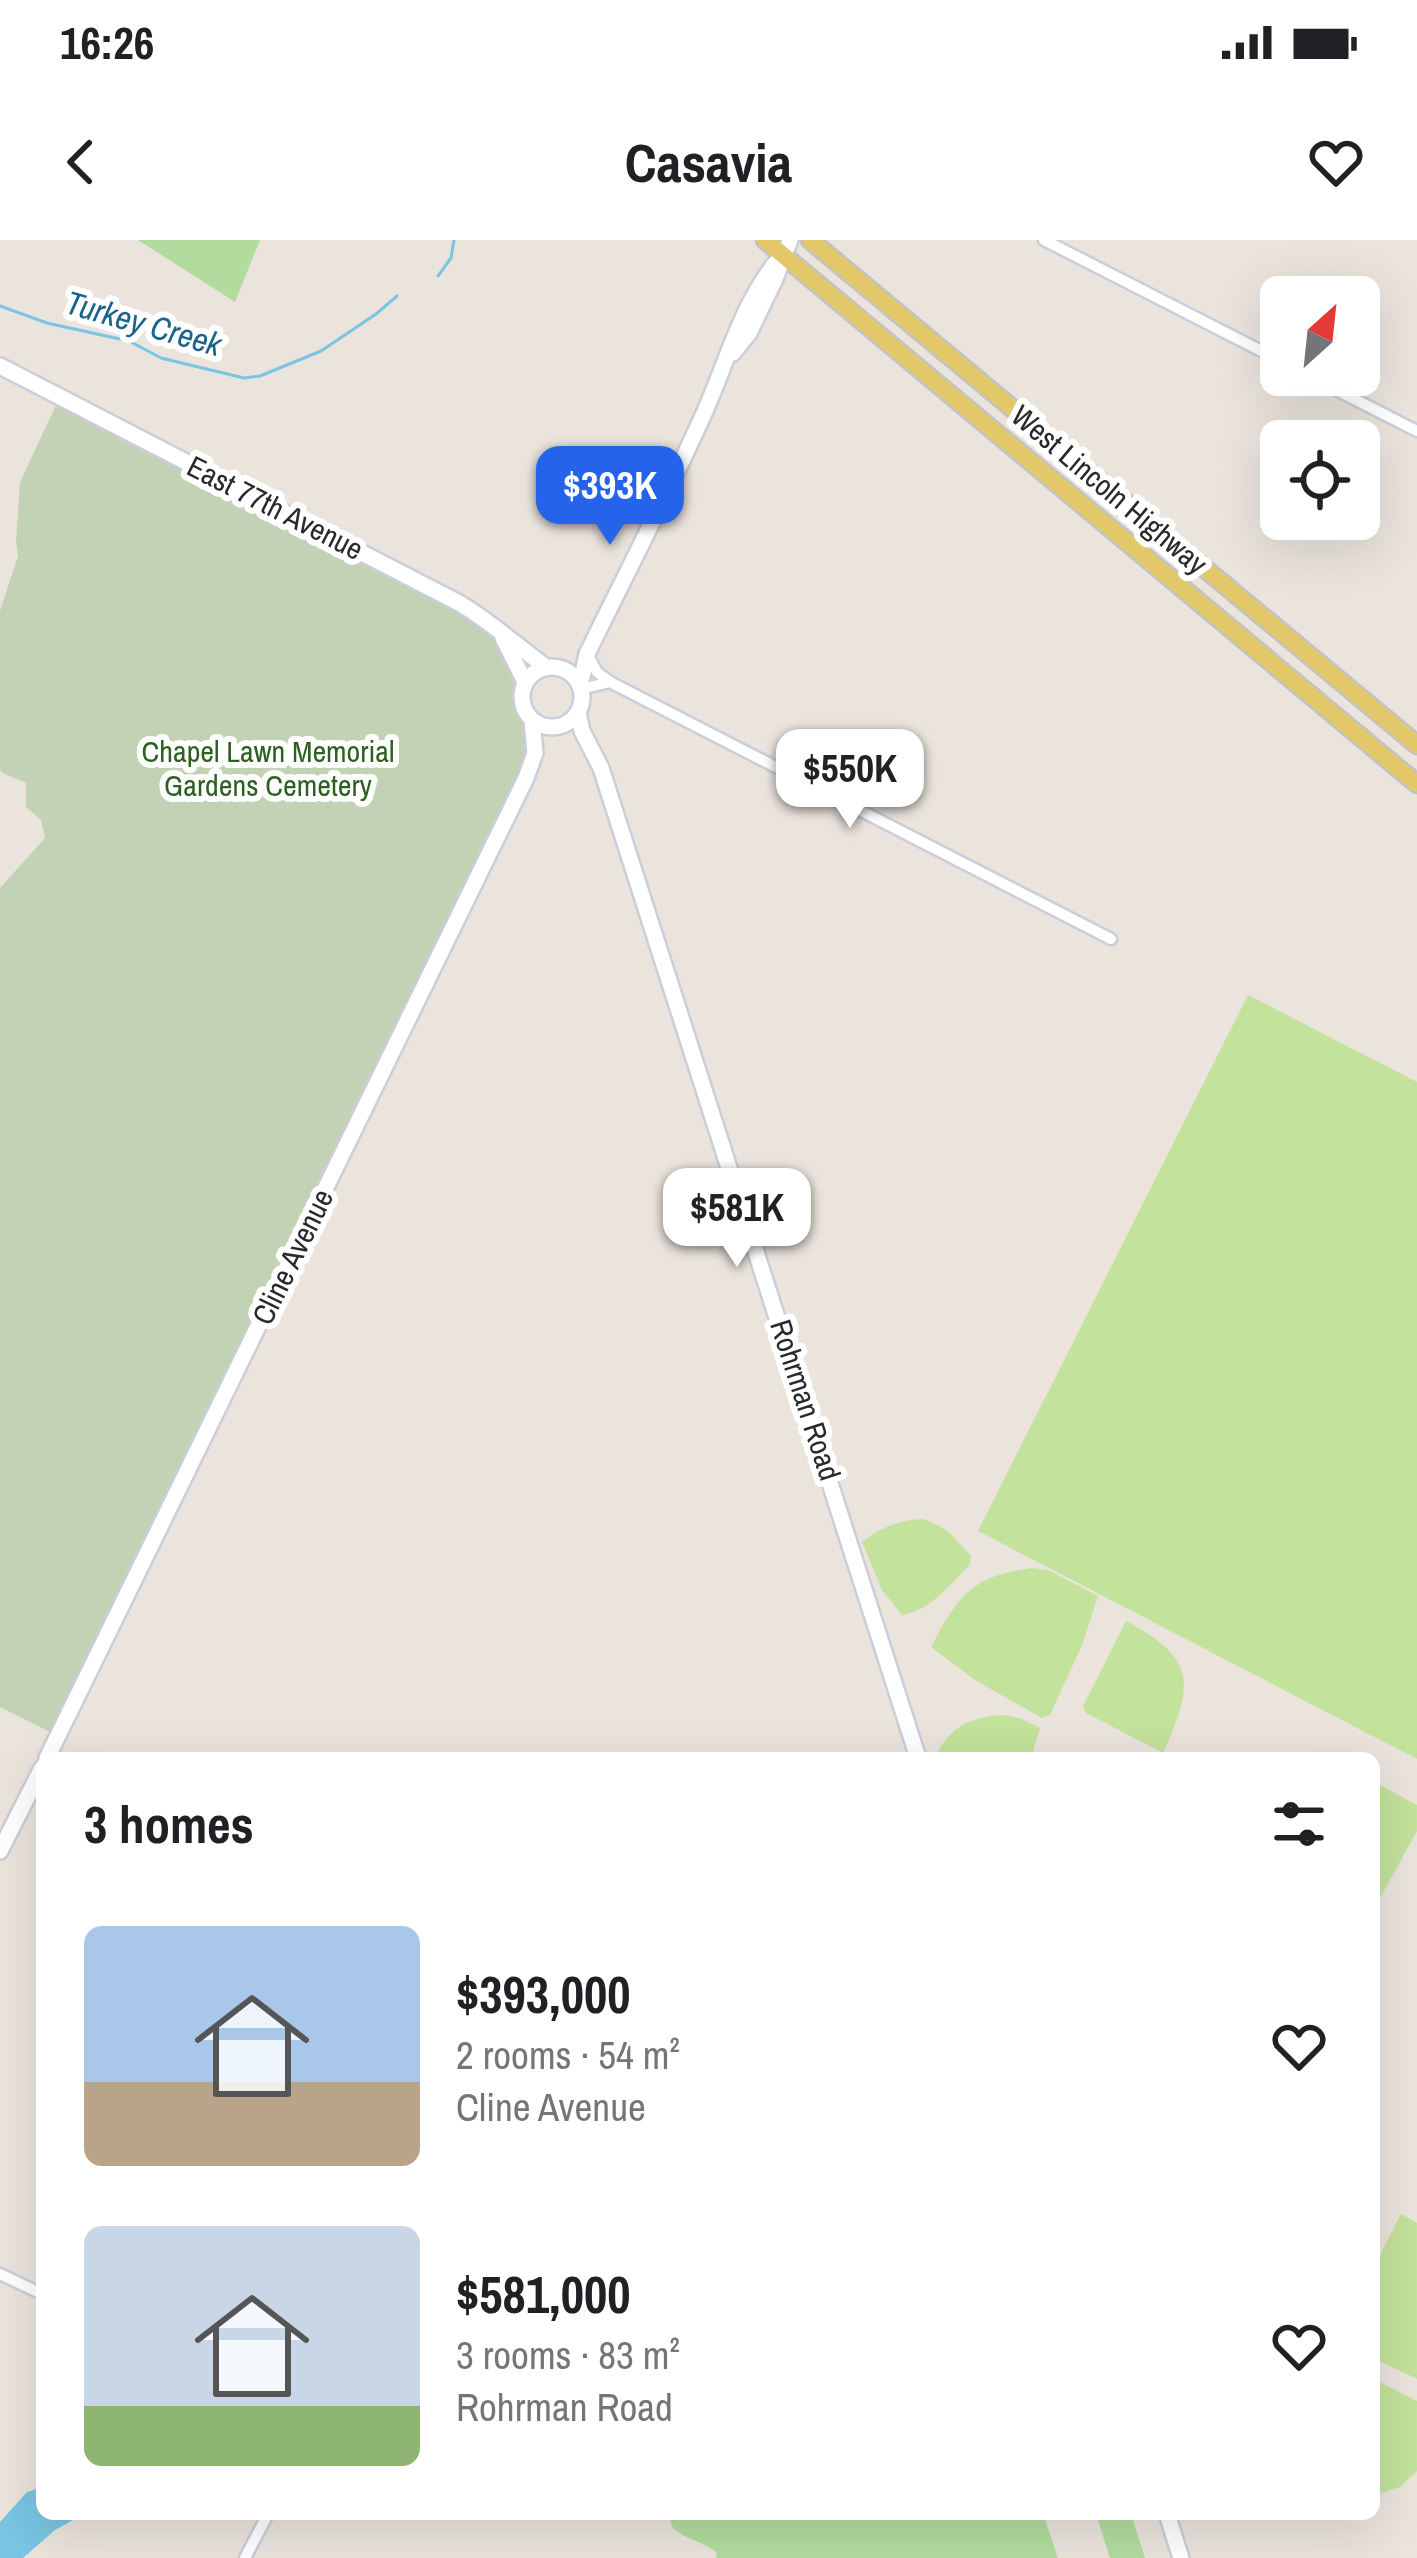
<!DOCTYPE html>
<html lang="en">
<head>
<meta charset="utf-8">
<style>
  :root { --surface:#fff; --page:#f6f6f6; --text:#202124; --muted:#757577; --accent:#2563eb }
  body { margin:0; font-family:"Archivo Narrow",sans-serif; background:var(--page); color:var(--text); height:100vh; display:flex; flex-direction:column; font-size:45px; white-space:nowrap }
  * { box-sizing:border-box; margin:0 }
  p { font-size:39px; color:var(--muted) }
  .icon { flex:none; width:66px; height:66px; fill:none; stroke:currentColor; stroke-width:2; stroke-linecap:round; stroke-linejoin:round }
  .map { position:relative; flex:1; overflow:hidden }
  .side { position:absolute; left:36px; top:1512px; width:1344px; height:768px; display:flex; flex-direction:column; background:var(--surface); border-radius:18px; box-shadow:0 12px 48px #0002 }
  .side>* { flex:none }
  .needle { width:78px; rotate:27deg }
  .fabs { position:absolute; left:1260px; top:36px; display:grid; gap:24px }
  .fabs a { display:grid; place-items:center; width:120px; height:120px; border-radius:18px; background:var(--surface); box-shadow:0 12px 48px #0002; font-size:60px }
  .price { position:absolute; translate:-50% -102px; padding:0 27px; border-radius:24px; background:#fff; color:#222; font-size:39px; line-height:78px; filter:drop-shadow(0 3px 6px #0008) }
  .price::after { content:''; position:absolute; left:50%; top:72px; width:36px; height:27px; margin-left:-18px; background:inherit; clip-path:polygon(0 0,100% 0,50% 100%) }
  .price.selected { background:var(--accent); color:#fff }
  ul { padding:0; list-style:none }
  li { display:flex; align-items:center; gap:36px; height:300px; padding:0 48px }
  li span { display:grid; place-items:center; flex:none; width:336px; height:240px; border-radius:18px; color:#555 }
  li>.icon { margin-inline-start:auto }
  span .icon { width:144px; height:144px; fill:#fffc; stroke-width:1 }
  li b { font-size:51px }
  h2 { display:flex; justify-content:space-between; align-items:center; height:144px; padding:0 48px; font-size:51px }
  .status { display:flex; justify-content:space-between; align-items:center; height:84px; padding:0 60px; background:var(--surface); direction:ltr }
  .status svg { height:33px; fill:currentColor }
  header { display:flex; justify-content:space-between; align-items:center; height:156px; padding:0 48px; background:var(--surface); font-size:54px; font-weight:800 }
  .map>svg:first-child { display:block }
</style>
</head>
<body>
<div class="status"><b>16:26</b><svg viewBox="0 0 49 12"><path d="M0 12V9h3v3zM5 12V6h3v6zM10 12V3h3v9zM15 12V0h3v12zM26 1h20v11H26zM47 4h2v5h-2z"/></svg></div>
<header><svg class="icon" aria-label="back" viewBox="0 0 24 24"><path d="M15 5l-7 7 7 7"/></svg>Casavia<svg class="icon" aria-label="heart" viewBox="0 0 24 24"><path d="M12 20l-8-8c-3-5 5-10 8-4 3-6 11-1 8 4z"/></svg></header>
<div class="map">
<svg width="1417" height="2318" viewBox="0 0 1417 2318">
  <rect width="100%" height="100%" fill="#eae4dd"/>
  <g fill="#b2dc9e">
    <path d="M138,0H260L235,62Z"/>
    <path d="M668,2274H1043L1058,2318H716L717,2313C704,2301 686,2300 673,2288Z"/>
    <path d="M1096,2274H1131L1145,2318H1110Z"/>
  </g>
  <path fill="#c3d2b5" d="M58,161L465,372C486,388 505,404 512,430C515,439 515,449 517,458C524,486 529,493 525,523L52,1493L0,1467V648L45,598L41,580L26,567V543L1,532L0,528V371L18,316L16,300L20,242Z"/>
  <g fill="#c3e29b">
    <path d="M1248,755L1417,842V1519L978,1291Z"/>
    <path d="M924,1279L947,1290L971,1316L970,1324C950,1345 931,1370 902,1375L882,1350L862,1302C882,1287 898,1280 924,1279Z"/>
    <path d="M1033,1328L1048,1330L1098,1356L1082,1405L1050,1475L1042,1478L975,1440L931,1407C958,1355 973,1335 1033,1328Z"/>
    <path d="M1126,1381C1197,1419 1194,1444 1163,1513L1086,1473L1083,1466Z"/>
    <path d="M1004,1475L1022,1479L1040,1488L1031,1518H935C949,1486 971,1477 1004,1475Z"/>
    <path d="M1374,1542L1417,1565V1591L1374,1669Z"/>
    <path d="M1401,1974L1417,1983V2139L1374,2118V2027Z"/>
    <path d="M1374,2139L1417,2161V2231L1400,2247L1374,2255Z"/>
  </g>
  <path fill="#79c5e2" d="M42,2247V2274H84L55,2290L23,2318H0V2282L27,2252Z"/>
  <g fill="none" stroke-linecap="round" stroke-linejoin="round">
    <g stroke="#79c5e2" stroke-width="3">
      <path d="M438,36L451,18L454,0"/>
      <path d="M0,66L47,83L129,101L161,118L244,138L260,136L321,111L376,74L397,56"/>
    </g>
    <g stroke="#cbceda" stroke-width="15">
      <g id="street">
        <path d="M1044,0L1281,121"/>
        <path d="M1307,135L1417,191"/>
        <path d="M587,414L597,432L610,442L1111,699"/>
        <path d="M581,449L610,442"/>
        <path d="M0,2034L42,2054"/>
        <path d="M245,2318L268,2274"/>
      </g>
    </g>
    <g stroke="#cbceda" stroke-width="20">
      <g id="secondary">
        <path d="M733,113L749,93L775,39L790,0"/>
        <path d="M0,126L459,363C490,381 517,406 546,427"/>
        <path d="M503,398L525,442"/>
        <circle cx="552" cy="457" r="30"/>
        <path d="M580,446L587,414C625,336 665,259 701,180C727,124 741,62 782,15"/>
        <path d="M578,473L582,491L601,528L918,1518"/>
        <path d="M47,1518L526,538L535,513L532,480"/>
        <path d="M0,1611L42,1528"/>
        <path d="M1167,2274L1181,2318"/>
      </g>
    </g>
    <g stroke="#c3c3c3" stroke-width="21">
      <g id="primary">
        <path d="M765,0L1417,544"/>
        <path d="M810,0L1417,505"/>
      </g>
    </g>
    <use href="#street" stroke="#fff" stroke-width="10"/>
    <use href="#secondary" stroke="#fff" stroke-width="15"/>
    <use href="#primary" stroke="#e3c869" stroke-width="16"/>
  </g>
  <g text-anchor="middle" stroke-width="12" stroke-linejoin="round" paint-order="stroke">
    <g font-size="30" fill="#292929" stroke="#fff">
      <text transform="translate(1109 250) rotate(40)" y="10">West Lincoln Highway</text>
      <text transform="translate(275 268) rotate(27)" y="10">East 77th Avenue</text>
      <text transform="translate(293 1017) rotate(-64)" y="10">Cline Avenue</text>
      <text transform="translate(805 1160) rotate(72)" y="10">Rohrman Road</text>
    </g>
    <g font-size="30" fill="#2d5f21" stroke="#fff">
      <text x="268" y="522">Chapel Lawn Memorial<tspan x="268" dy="34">Gardens Cemetery</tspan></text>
    </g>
    <g font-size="33" font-style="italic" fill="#1a638d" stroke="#fff">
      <text transform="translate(144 83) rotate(16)" y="12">Turkey Creek</text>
    </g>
  </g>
</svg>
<div class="fabs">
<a><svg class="needle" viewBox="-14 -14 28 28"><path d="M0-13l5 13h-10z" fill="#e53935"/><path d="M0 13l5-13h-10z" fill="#757577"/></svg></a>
<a><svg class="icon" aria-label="locate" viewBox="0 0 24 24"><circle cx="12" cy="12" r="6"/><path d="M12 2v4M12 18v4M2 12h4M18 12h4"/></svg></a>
</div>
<b class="price selected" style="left:610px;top:308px">$393K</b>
<b class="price" style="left:850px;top:591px">$550K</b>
<b class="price" style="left:737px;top:1030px">$581K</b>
<section class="side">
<h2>3 homes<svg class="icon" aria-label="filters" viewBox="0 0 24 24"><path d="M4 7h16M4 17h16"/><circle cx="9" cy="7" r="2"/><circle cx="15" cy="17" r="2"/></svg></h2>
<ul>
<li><span style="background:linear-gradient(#a9c7e8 65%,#b9a48a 0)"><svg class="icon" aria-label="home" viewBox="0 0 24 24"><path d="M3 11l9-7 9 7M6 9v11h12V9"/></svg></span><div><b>$393,000</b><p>2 rooms · 54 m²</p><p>Cline Avenue</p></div><svg class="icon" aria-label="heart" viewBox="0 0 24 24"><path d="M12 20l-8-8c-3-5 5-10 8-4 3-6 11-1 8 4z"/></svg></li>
<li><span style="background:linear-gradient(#c9d6e8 75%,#8fb573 0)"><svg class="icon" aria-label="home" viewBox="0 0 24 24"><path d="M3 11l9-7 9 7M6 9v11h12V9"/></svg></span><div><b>$581,000</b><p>3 rooms · 83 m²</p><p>Rohrman Road</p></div><svg class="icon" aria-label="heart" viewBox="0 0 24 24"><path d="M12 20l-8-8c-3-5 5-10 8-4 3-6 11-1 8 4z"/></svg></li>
</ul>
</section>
</div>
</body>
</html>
